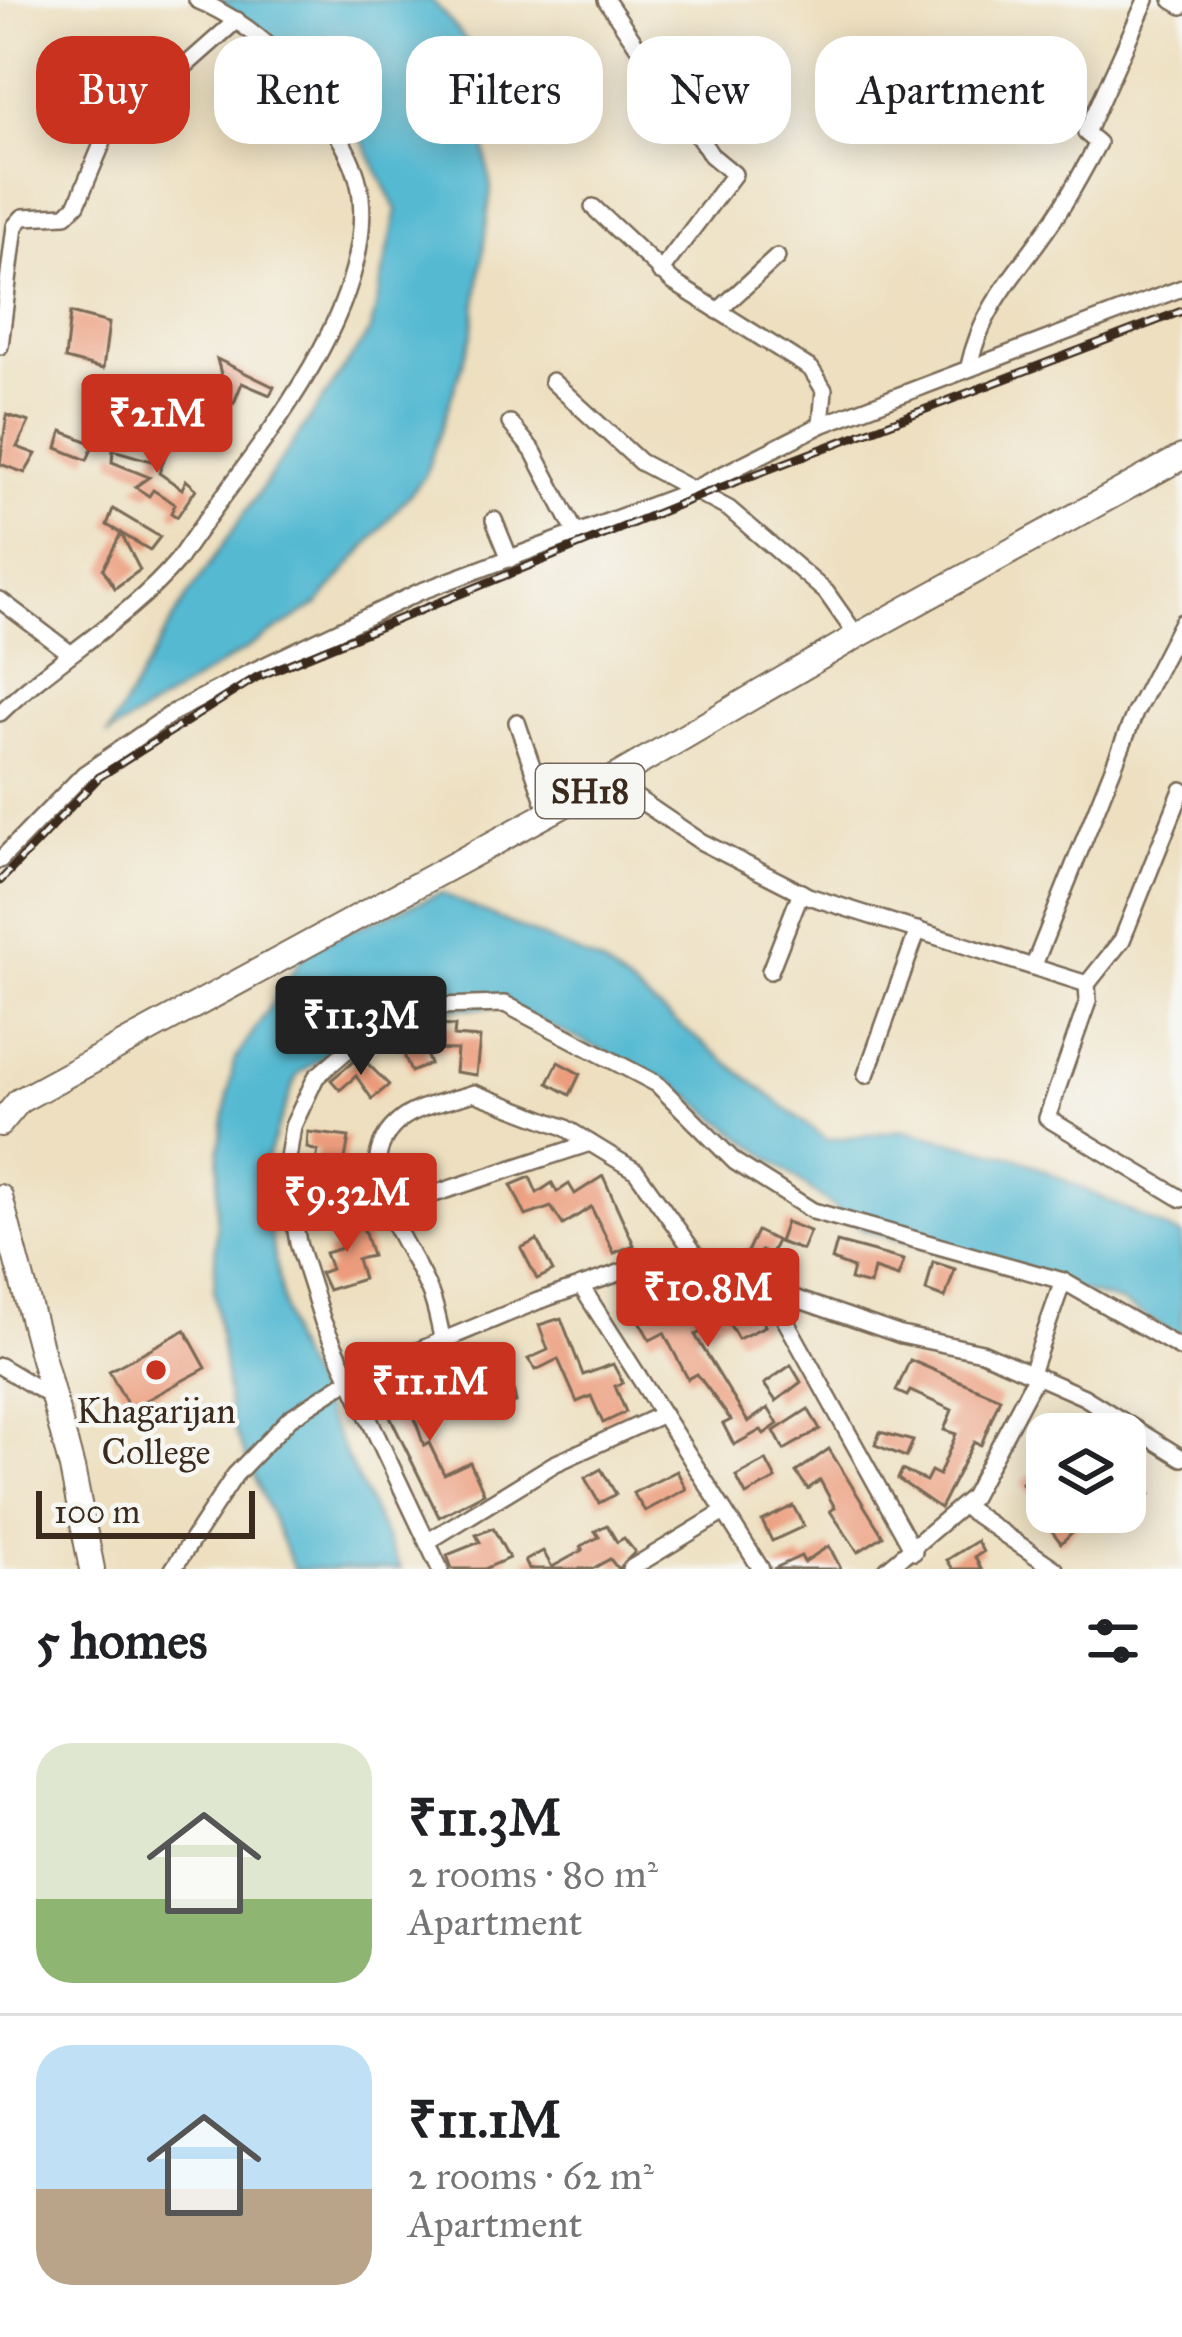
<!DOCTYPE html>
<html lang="en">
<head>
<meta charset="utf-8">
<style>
  :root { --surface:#fff; --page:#f2f2f2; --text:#202124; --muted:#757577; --line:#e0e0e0; --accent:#c8321e }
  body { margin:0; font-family:"IM FELL Great Primer",serif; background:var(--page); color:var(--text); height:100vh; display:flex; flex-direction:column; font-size:45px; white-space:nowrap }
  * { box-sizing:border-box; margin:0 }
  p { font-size:39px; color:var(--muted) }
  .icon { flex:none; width:66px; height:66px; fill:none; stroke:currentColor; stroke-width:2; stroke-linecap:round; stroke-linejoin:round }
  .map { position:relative; height:1569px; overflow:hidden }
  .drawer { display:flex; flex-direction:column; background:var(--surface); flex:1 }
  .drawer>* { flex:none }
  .banner { position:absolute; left:36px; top:36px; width:1110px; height:108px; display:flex; gap:24px }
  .tools { position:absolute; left:1026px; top:1413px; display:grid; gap:24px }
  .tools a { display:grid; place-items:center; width:120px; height:120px; border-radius:24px; background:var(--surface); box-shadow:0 6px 30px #0003; font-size:60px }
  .scale { position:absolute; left:36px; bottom:30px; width:219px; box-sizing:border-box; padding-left:12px; border:6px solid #3b2a1e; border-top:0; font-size:33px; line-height:42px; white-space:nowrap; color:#3b2a1e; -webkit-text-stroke:9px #f6f6f2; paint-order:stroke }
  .price { position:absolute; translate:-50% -102px; padding:0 27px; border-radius:12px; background:var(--accent); color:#fff; font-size:39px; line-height:78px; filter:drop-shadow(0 3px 6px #0008) }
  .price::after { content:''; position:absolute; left:50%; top:72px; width:36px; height:27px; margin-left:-18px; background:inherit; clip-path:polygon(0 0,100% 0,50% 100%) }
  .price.active { background:#222; color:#fff }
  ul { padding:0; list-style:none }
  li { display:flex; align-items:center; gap:36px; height:300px; padding:0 36px }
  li+li { border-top:3px solid var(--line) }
  li span { display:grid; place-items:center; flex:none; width:336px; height:240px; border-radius:36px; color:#555 }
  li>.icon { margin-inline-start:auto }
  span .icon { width:144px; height:144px; fill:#fffc; stroke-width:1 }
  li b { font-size:51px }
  h2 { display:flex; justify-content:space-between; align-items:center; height:144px; padding:0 36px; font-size:51px }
  .chip { padding:0 42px; border-radius:36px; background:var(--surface); box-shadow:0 6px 30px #0003; font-size:42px; line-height:108px }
  .chip.active { background:var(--accent); color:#fff }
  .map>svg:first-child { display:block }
</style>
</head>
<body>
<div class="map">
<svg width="1182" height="1569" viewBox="0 0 1182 1569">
  <rect width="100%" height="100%" fill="#f6f6f2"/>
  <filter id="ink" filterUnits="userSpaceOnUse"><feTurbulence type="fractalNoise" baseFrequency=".00833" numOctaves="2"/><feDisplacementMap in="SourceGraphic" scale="24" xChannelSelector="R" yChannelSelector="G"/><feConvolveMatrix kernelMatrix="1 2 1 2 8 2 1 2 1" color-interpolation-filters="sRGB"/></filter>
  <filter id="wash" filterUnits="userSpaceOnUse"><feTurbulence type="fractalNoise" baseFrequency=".004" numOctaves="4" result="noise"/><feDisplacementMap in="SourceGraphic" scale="48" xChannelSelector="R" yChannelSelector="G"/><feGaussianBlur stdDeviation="2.7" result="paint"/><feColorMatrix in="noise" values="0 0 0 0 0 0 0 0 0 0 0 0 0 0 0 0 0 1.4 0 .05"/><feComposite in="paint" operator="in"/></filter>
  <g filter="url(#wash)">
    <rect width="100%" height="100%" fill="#eddfbf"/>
    <g fill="#54b9d2" stroke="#487278" stroke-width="3">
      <path d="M217,0H432L470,45L491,189L472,336L425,476L318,604L107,736L179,609L371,329L397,210L340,96Z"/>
      <path d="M441,893L600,963L827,1140L904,1130L1018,1158L1182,1236V1338L1120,1302L863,1230L672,1083L507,1006L384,1013L297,1075L260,1177L290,1341L401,1569H294L231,1422L214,1292L219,1149L234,1061L309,947Z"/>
    </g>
    <g id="blocks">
      <g fill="#ec9c7b">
        <path d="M70,313L109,323L103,369L65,359Z"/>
        <path d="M217,359L274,387L270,395L242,383L234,403L212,395L221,374Z"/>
        <path d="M7,415L29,422L17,447L36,454L25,473L0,464Z"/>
        <path d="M62,431L94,444L87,460L57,448Z"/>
        <path d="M165,432L173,435L159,473L182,489L186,480L196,489L177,517L171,513L175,504L153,490L149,496L135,487L149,477L112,462L113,450L151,461Z"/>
        <path d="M113,509L160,537L150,550L107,525Z"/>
        <path d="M121,533L140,570L115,588L103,569Z"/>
        <path d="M433,1025L455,1026L454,1036L480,1038L476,1075L455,1072L457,1050L424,1049L430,1064L411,1072L401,1047L395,1046L432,1034Z"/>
        <path d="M360,1056L389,1085L372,1099L356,1076L340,1090L331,1080Z"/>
        <path d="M558,1062L580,1074L570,1095L548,1083Z"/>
        <path d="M308,1132L349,1137L340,1186L325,1183L327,1173L314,1170L318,1151L307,1148Z"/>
        <path d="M603,1176L634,1245L614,1253L591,1207L563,1225L551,1207L526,1216L511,1185L530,1177L537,1193L552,1183L557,1192L569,1184L575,1194Z"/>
        <path d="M360,1217L372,1256L357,1259L363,1279L328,1290L320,1273L331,1269L325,1253L342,1248L333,1225Z"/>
        <path d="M786,1222L810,1231L802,1250L779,1242Z"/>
        <path d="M757,1231L777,1241L770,1255L761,1251L756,1261L745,1256Z"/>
        <path d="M537,1240L553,1271L537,1279L521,1248Z"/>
        <path d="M837,1242L904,1260L898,1277L874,1269L870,1285L850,1280L853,1268L832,1260Z"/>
        <path d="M933,1262L955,1269L945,1298L926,1291Z"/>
        <path d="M688,1283L695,1293L705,1289L714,1309L736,1297L748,1320L759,1314L765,1326L738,1339L727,1320L695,1335L748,1422L768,1408L778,1424L764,1434L761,1430L734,1445L723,1424L731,1420L697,1374L688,1379L664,1333L650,1340L639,1321L682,1301L673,1287Z"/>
        <path d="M561,1318L583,1375L613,1364L623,1383L615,1386L626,1412L603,1423L591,1396L577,1402L558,1359L536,1370L528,1359L548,1350L539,1325Z"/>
        <path d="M185,1330L206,1368L130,1409L109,1371Z"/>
        <path d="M910,1360L1000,1398L981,1445L974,1442L940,1508L898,1479L902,1470L926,1481L931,1471L939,1475L956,1434L944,1430L952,1410L910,1391L907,1396L896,1391Z"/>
        <path d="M791,1365L801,1382L776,1401L764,1384Z"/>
        <path d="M452,1376L454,1388L446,1390L452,1400L435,1409L433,1403L411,1407L424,1446L429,1443L444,1474L470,1462L484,1493L439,1517L377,1390Z"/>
        <path d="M513,1388L516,1402L488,1409L483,1392Z"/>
        <path d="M808,1409L820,1429L784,1450L774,1431Z"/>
        <path d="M880,1432L913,1441L906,1457L875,1445Z"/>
        <path d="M829,1449L883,1536L858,1552L830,1511L835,1508L820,1480L808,1489L796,1472Z"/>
        <path d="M766,1460L776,1479L746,1495L736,1476Z"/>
        <path d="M1047,1462V1489L1034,1499L1021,1483Z"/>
        <path d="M601,1469L616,1494L599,1503L585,1478Z"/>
        <path d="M1125,1470L1150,1494L1136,1507L1125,1497Z"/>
        <path d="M677,1471L686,1489L645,1511L633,1493Z"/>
        <path d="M793,1506L804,1526L772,1541L762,1521Z"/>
        <path d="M1062,1512H1093L1061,1543L1048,1526Z"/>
        <path d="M607,1525L617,1542L624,1538L635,1552L618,1569L610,1559L592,1569H529L525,1561L543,1551L552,1567L583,1550L581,1546L599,1537L595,1531Z"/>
        <path d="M493,1528L509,1558L484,1569H452L447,1555L480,1542L476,1535Z"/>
        <path d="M977,1541L983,1552L975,1557L981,1569H953L947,1560Z"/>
        <path d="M829,1546L841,1569H773L801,1556L804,1562Z"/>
      </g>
    </g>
  </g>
  <g filter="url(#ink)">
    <use href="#blocks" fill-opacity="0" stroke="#796956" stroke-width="3"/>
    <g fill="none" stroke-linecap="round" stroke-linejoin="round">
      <g stroke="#796956" stroke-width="20">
        <g id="minor">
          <path d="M606,0L711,155L734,174L660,272"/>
          <path d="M1172,0L1182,6"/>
          <path d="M593,207L673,282L811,369L824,390L821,425"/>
          <path d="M718,311L777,257"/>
          <path d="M0,346L15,226L23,217L66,215L77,204L105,137L237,20"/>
          <path d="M969,366C982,307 1016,274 1049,226C1068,200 1083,171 1098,143L1086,133L1146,0"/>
          <path d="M552,381L640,462L729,509L826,592L857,636"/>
          <path d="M510,423L533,451L578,537"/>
          <path d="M494,520L510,559"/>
          <path d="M0,600L70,653"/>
          <path d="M0,713C56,658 127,621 178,560C243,462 373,322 361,197C358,166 341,140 325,114C294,64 251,23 197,0"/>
          <path d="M517,722L548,813"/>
          <path d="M610,780L700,841L808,896L1087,984L1088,1001L1047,1118L1182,1199"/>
          <path d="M0,860L84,774L174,712L251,672L419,592L690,491L821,425L1182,288"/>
          <path d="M1034,965L1135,713L1182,622"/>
          <path d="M770,971L801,892"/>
          <path d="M1087,984L1122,940L1182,790"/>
          <path d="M866,1075L918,930"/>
          <path d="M388,1209L590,1143"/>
          <path d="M581,1286L761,1569"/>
          <path d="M768,1289L914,1552"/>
          <path d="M443,1341C439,1326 437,1310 431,1295C413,1246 339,1165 403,1118C421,1105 453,1100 474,1093L564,1127L636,1171L696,1255"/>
          <path d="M0,1366L52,1397"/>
          <path d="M1031,1373L1063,1281"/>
          <path d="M963,1506L1055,1569"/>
          <path d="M427,1542L554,1464L663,1414"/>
          <path d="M173,1569L235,1475L290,1418L352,1378L538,1301L639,1266L696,1255L768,1289L901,1335L982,1352L1084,1397L1182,1458"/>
          <path d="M440,1569L323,1322L298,1243L286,1171L293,1126L316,1077L352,1046L438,1006L505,1004L657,1084L735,1162L813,1211L1063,1281L1182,1349"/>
          <path d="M630,1569L724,1512"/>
          <path d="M887,1569L972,1497L1036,1376"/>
        </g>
      </g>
      <g stroke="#796956" stroke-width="28">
        <g id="primary">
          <path d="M0,1124L19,1101L610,780L857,636L1182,457"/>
          <path d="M0,1197L72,1468L92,1569"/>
        </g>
      </g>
      <use href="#minor" stroke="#fff" stroke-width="15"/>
      <use href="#primary" stroke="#fff" stroke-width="24"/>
      <g stroke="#3b2a1e" stroke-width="9">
        <path id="rail" d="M0,881L99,777L257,677L704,494L1182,311"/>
      </g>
      <use href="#rail" stroke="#f6f6f2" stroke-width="4.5" stroke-dasharray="14" stroke-linecap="butt"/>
    </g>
  </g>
  <circle fill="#c8321e" stroke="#f6f6f2" stroke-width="4.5" cx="156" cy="1370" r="12"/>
  <g text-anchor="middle" stroke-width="9" stroke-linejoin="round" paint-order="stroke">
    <rect fill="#f6f6f2" stroke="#73675e" stroke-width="3" x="536" y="764" width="108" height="54" rx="9"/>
    <g font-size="33" font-weight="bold" fill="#3b2a1e">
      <text x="590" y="803">SH18</text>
    </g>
    <g font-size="36" fill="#3b2a1e" stroke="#f6f6f2">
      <text x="156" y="1423">Khagarijan<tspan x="156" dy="41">College</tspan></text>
    </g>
  </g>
</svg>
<div class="tools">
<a><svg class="icon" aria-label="layers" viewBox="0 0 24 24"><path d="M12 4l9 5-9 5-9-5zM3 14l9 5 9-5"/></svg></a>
</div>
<div class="scale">100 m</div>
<b class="price" style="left:157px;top:476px">₹21M</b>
<b class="price active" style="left:361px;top:1078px">₹11.3M</b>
<b class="price" style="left:347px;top:1255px">₹9.32M</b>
<b class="price" style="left:708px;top:1350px">₹10.8M</b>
<b class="price" style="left:430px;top:1444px">₹11.1M</b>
<div class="banner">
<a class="chip active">Buy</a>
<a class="chip">Rent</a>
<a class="chip">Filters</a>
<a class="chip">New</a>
<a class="chip">Apartment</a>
</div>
</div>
<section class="drawer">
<h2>5 homes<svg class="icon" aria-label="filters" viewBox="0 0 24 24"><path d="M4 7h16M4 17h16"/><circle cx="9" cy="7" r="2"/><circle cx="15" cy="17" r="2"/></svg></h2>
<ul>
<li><span style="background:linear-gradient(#dfe7d0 65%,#8fb573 0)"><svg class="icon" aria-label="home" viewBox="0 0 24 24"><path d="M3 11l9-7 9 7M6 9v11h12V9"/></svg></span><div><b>₹11.3M</b><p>2 rooms · 80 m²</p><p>Apartment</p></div></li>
<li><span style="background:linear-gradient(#bfe0f5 60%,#b9a48a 0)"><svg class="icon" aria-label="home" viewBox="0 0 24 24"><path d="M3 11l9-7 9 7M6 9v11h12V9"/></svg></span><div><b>₹11.1M</b><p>2 rooms · 62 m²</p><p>Apartment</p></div></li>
</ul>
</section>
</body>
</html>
